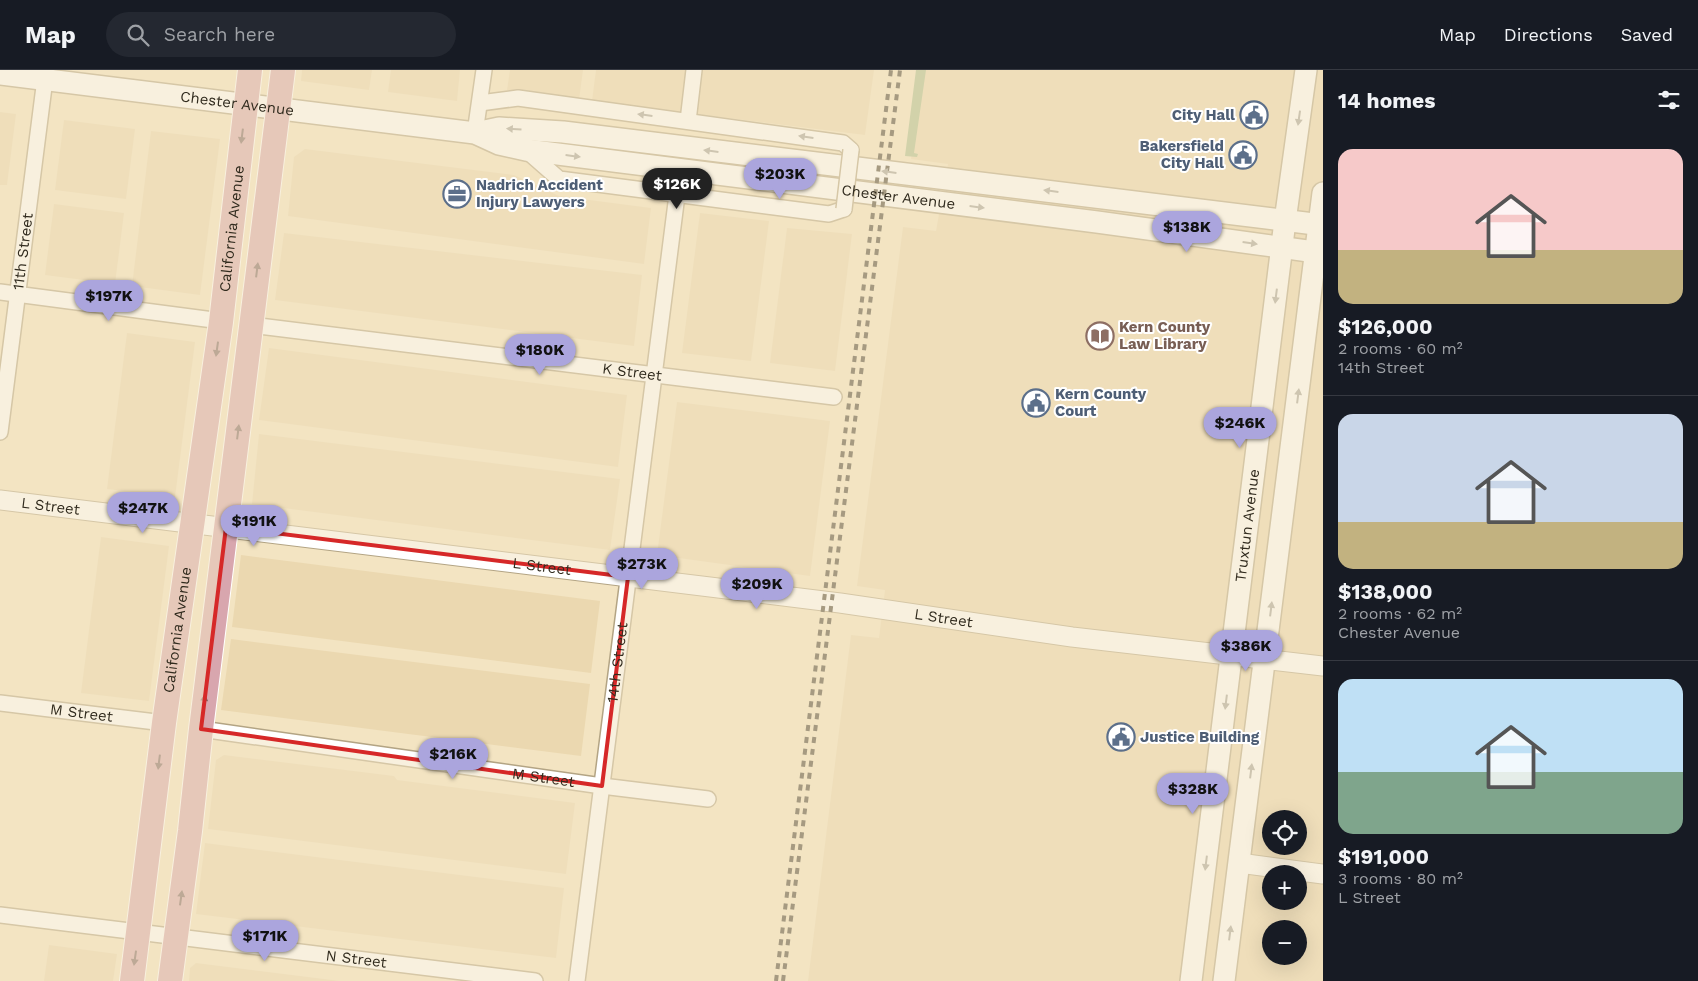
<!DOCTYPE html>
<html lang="en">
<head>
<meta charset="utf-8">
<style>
  :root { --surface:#171b24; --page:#242831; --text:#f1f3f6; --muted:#9ea1a6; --line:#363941; --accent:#aba5dd }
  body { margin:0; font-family:"Work Sans",sans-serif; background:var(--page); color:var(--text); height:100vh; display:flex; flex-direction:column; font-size:19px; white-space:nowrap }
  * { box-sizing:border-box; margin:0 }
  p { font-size:16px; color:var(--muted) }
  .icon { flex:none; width:28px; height:28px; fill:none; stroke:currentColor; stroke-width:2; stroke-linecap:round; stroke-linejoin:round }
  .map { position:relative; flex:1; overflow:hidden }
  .side { display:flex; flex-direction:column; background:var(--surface); width:375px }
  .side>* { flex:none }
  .buttons { position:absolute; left:1262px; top:740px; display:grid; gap:10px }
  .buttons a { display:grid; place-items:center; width:45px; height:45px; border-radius:50%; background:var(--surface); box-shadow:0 5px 20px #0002; font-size:25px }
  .price { position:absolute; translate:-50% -42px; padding:0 11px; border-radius:18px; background:var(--accent); color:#111; font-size:16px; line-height:32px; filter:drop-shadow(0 1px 2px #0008) }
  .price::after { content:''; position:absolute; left:50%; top:30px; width:15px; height:11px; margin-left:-8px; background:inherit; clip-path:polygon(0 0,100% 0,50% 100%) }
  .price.on { background:#222; color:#fff }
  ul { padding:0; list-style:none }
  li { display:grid; align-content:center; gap:10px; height:265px; padding:0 15px }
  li+li { border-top:1px solid var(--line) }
  li span { display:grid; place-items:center; height:155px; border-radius:15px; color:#555 }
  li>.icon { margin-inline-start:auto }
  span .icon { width:90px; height:90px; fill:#fffc; stroke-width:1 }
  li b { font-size:21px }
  h2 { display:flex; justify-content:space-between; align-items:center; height:60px; padding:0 15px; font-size:21px }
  header { display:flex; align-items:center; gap:30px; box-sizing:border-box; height:70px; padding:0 25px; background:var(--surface); border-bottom:1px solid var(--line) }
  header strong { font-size:24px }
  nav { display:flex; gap:28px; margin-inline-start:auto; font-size:18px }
  .search { width:350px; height:45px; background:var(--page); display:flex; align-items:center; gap:12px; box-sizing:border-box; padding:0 18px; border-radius:28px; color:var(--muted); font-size:19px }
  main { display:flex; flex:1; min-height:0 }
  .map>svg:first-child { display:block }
</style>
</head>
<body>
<header>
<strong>Map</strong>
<div class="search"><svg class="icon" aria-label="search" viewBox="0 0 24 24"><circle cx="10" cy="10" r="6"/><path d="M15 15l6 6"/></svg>Search here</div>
<nav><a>Map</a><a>Directions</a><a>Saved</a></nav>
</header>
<main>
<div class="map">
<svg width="1323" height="911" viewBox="0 0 1323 911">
  <rect width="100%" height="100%" fill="#f3e4c2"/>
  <g fill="#ebd8b0" fill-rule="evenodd">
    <path d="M302,0H372L369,20L301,11Z"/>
    <path d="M391,0H460L457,31L388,22Z"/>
    <path d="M510,0H583L579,30L507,20Z"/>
    <path d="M596,0H874L865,65L592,31Z"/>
    <path d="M923,0H1323V911H808L851,565L879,568L885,520L857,516L903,157L936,161L948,94L911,89ZM1271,749H1299V776H1271ZM1271,804H1299V831H1271ZM1271,859H1299V886H1271Z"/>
    <path d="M0,42L16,44L7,115H0Z"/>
    <path d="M64,50L135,59L126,129L55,120Z"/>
    <path d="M151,61L220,69L200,225L132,216Z"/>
    <path d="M305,79L514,105L559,126L651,138L644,194L288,146L294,87Z"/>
    <path d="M54,134L124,143L115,214L45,205Z"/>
    <path d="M700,143L769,151L751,291L682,283Z"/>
    <path d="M787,158L852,164L835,301L770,293Z"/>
    <path d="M284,163L642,205L634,276L275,230Z"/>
    <path d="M127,263L195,272L175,427L107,419Z"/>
    <path d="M269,278L627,325L618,397L259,350Z"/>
    <path d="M677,332L830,351L810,506L657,485Z"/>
    <path d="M259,364L620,409L610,480L252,434Z"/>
    <path d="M101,467L169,476L149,631L81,623Z"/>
    <path d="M241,485L600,531L591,603L232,557Z"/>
    <path d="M231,569L590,614L581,686L221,640Z"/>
    <path d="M224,685L394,706L397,710L575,733L566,804L208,759L216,690Z"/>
    <path d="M205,773L564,818L556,888L196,844Z"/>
    <path d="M49,875L117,884L113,911H44Z"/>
    <path d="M196,893L340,911H189L190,898Z"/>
  </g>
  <path fill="#aabd8d" d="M916,0H926L914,83L918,84L917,87L905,86Z"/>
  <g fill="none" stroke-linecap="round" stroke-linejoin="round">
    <g stroke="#b3a484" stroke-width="18">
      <g id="minor">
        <path d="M480,33L518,28L843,73L851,80"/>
        <path d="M688,51L694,0"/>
        <path d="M475,63L484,0"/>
        <path d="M526,80L559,109L829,144L844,139"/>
        <path d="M0,222L221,251"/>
        <path id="s1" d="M251,255L834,327"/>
        <path id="s2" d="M0,362L46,1"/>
        <path id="s3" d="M0,633L164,653"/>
        <path id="s4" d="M201,659L602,716L708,729"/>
        <path id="s5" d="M0,845L535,911"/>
        <path id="s6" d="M577,911L677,125"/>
      </g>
    </g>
    <g stroke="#b3a484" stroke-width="21">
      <g id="tertiary">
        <path id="s7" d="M0,430L840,533L1072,567L1323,596"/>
        <path d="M1239,793L1323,804"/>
      </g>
    </g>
    <g stroke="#b3a484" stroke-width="24">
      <g id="secondary">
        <path id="s8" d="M0,4L475,63L499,74L526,80L1097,152L1323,183"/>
        <path d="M475,63L499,58L563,62L1323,155"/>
        <path id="s9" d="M1191,911L1285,151L1306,0"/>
        <path d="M1224,911L1323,123"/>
      </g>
    </g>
    <g stroke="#fff" stroke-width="26">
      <g id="primary">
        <path id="s10" d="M132,911L164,653L221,252L250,0"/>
        <path d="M170,911L190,761L201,659L283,0"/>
      </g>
    </g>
    <use href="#minor" stroke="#fff" stroke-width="15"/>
    <use href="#tertiary" stroke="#fff" stroke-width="19"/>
    <use href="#secondary" stroke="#fff" stroke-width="21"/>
    <use href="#primary" stroke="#d8a6ae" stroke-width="24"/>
    <g stroke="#494232" stroke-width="4" stroke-dasharray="6 6" stroke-linecap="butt">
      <path d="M776,911L891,0"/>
      <path d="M783,911L900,0"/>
    </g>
    <g stroke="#b3a484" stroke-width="18" stroke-linecap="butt">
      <path id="minor-bridge" d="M844,139L851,80"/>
    </g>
    <use href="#minor-bridge" stroke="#fff" stroke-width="15"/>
  </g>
  <defs><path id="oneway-solid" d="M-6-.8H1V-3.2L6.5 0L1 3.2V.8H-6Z" transform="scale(1.25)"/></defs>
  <g fill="#a2a09a">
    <use href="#oneway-solid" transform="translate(645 45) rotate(-173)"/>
    <use href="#oneway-solid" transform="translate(1299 48) rotate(98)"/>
    <use href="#oneway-solid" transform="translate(514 59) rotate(-176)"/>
    <use href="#oneway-solid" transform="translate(806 67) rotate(-172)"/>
    <use href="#oneway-solid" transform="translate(711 81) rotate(-173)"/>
    <use href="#oneway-solid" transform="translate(573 86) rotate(7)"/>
    <use href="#oneway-solid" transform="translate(889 102) rotate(-173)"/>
    <use href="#oneway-solid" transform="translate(1051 121) rotate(-173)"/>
    <use href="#oneway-solid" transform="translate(977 137) rotate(7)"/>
    <use href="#oneway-solid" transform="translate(1250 173) rotate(8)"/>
    <use href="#oneway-solid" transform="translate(1276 226) rotate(97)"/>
    <use href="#oneway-solid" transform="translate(1298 326) rotate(-83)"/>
    <use href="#oneway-solid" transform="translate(1271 539) rotate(-83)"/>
    <use href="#oneway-solid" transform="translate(1226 632) rotate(97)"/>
    <use href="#oneway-solid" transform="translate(1251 701) rotate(-83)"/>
    <use href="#oneway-solid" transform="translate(1206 793) rotate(97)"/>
    <use href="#oneway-solid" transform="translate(1230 863) rotate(-83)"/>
  </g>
  <g fill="#7c625f">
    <use href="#oneway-solid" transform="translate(242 66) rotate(97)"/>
    <use href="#oneway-solid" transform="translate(257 200) rotate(-83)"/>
    <use href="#oneway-solid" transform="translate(217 279) rotate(98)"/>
    <use href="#oneway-solid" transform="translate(238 362) rotate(-83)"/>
    <use href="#oneway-solid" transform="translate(204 632) rotate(-83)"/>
    <use href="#oneway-solid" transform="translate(159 692) rotate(97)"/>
    <use href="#oneway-solid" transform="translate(181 828) rotate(-82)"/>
    <use href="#oneway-solid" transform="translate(135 888) rotate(98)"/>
  </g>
  <path d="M0 0H1323V911H0ZM226,457L628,507L602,716L201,659Z" fill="#f3e4c2" fill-opacity=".55" fill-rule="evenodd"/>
  <path fill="none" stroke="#d62828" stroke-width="4" stroke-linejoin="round" d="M226,457L628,507L602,716L201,659Z"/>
  <defs>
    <g id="civic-ring" transform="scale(1.4375)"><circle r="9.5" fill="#fff" stroke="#5c6f8a" stroke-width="1.5"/><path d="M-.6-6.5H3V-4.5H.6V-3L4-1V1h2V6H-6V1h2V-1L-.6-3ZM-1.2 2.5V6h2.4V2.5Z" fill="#5c6f8a"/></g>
    <g id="office-ring" transform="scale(1.4375)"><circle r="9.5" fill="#fff" stroke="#5c6f8a" stroke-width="1.5"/><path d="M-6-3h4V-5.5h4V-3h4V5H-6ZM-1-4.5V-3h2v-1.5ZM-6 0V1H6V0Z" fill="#5c6f8a"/></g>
    <g id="library-ring" transform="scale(1.4375)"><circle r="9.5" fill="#fff" stroke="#8d6e63" stroke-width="1.5"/><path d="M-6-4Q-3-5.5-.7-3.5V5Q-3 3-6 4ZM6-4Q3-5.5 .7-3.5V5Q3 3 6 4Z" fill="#8d6e63"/></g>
  </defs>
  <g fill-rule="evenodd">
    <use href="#civic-ring" x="1254" y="45"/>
    <use href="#civic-ring" x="1243" y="85"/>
    <use href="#office-ring" x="457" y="124"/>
    <use href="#library-ring" x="1100" y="266"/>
    <use href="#civic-ring" x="1036" y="333"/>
    <use href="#civic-ring" x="1121" y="667"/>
  </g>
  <g text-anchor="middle" stroke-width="4" stroke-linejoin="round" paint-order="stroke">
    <g font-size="15" fill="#312b1e" stroke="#fff">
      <text dy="5" stroke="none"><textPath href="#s8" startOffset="239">Chester Avenue</textPath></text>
      <text dy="5" stroke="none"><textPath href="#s8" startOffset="908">Chester Avenue</textPath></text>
      <text dy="5" stroke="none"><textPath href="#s10" startOffset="759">California Avenue</textPath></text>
      <text dy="5" stroke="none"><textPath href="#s2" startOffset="182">11th Street</textPath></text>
      <text dy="5" stroke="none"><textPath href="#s1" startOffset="384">K Street</textPath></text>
      <text dy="5" stroke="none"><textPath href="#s7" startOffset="51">L Street</textPath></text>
      <text dy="5" stroke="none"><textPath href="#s9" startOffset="459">Truxtun Avenue</textPath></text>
      <text dy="5" stroke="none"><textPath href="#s7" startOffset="546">L Street</textPath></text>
      <text dy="5" stroke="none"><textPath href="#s7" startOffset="951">L Street</textPath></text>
      <text dy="5" stroke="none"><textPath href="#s10" startOffset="354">California Avenue</textPath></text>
      <text dy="5" stroke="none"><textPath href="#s6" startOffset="321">14th Street</textPath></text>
      <text dy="5" stroke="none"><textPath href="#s3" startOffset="82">M Street</textPath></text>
      <text dy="5" stroke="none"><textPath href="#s4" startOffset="346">M Street</textPath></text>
      <text dy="5" stroke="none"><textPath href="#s5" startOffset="359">N Street</textPath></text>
    </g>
    <g font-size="15" font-weight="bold" fill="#4e5e75" stroke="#fff" text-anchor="start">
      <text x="1235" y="50" text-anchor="end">City Hall</text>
      <text x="1224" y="81" text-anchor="end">Bakersfield<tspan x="1224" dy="17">City Hall</tspan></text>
      <text x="476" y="120">Nadrich Accident<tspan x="476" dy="17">Injury Lawyers</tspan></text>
      <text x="1055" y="329">Kern County<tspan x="1055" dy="17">Court</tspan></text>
      <text x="1140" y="672">Justice Building</text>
    </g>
    <g font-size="15" font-weight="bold" fill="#785e54" stroke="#fff" text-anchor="start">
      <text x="1119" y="262">Kern County<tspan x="1119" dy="17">Law Library</tspan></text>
    </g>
  </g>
</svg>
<div class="buttons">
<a><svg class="icon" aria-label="locate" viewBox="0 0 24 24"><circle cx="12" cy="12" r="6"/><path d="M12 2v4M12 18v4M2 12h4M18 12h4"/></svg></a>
<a>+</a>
<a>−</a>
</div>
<b class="price" style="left:780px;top:130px">$203K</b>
<b class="price on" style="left:677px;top:140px">$126K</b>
<b class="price" style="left:1187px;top:183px">$138K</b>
<b class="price" style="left:109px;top:252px">$197K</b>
<b class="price" style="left:540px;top:306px">$180K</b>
<b class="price" style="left:1240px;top:379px">$246K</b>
<b class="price" style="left:143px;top:464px">$247K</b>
<b class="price" style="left:254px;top:477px">$191K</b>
<b class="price" style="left:642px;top:520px">$273K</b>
<b class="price" style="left:757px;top:540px">$209K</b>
<b class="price" style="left:1246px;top:602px">$386K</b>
<b class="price" style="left:453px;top:710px">$216K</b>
<b class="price" style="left:1193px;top:745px">$328K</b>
<b class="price" style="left:265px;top:892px">$171K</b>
</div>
<section class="side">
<h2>14 homes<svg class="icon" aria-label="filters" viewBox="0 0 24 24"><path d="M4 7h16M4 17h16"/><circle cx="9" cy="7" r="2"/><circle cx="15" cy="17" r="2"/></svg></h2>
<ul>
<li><span style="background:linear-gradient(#f6c9c9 65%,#c2b280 0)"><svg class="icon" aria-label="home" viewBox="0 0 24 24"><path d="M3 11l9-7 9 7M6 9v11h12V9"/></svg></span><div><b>$126,000</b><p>2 rooms · 60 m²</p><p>14th Street</p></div></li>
<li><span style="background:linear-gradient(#c9d6e8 70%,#c2b280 0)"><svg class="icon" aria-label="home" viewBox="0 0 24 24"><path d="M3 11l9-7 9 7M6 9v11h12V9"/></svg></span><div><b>$138,000</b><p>2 rooms · 62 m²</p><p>Chester Avenue</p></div></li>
<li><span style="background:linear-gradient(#bfe0f5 60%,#7fa58c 0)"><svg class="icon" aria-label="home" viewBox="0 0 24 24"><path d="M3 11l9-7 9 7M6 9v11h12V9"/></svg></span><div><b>$191,000</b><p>3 rooms · 80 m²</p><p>L Street</p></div></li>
</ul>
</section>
</main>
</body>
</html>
